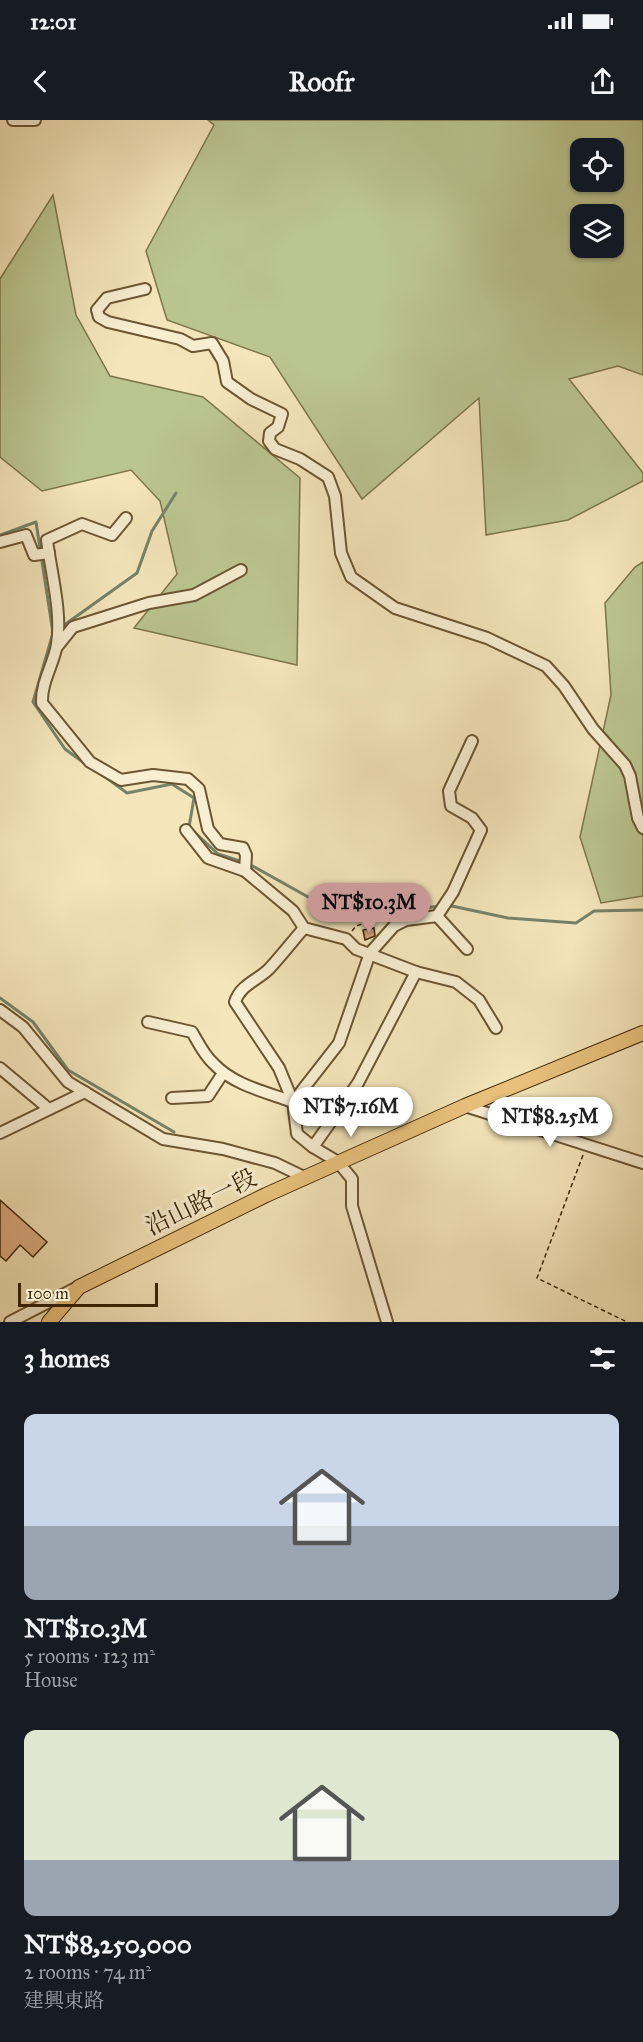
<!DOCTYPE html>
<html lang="en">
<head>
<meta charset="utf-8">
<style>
  :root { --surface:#171b24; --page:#20242c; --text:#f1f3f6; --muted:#9ea1a6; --accent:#c59692 }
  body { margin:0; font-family:"IM FELL Great Primer","Noto Serif TC",serif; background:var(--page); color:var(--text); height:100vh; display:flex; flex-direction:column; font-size:22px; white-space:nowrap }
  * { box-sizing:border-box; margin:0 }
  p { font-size:20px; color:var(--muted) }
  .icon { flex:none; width:33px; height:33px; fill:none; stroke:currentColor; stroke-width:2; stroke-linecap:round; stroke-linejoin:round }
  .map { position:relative; height:1202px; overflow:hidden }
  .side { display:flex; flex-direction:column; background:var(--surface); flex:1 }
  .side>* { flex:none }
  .tools { position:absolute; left:570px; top:18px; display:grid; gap:12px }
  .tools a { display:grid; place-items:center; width:54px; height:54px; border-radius:12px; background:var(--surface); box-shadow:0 2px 4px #0004; font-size:30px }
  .scale { position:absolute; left:18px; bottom:15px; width:140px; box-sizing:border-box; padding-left:6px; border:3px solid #3e2604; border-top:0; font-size:16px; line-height:21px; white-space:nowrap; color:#3e2604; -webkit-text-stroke:4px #f8eed2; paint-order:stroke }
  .price { position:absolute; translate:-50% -51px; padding:0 14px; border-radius:21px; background:#fff; color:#222; font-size:20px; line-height:39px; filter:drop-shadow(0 2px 3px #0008) }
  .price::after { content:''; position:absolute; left:50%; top:36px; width:18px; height:14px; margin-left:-9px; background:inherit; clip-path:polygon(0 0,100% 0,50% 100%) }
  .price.on { background:var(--accent); color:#111 }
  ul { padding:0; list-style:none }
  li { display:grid; align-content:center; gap:12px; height:318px; padding:0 24px }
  li span { display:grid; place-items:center; height:186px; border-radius:12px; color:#555 }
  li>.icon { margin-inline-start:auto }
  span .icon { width:108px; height:108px; fill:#fffc; stroke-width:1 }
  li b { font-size:26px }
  h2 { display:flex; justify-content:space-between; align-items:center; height:72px; padding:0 24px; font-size:26px }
  .status { display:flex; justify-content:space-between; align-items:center; height:42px; padding:0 30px; background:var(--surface); direction:ltr }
  .status svg { height:16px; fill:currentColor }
  header { display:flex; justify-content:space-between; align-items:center; height:78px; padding:0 24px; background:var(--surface); font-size:27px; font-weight:700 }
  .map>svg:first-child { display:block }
</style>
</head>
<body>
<div class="status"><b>12:01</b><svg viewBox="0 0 49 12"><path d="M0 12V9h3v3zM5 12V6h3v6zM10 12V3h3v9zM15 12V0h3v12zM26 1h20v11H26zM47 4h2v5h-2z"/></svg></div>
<header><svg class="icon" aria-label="back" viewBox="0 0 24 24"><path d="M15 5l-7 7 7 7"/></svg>Roofr<svg class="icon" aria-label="share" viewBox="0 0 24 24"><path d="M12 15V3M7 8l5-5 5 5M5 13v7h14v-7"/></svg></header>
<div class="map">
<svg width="643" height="1202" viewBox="0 0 643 1202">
  <rect width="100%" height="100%" fill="#f4e5ba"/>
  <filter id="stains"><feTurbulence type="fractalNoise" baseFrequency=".00333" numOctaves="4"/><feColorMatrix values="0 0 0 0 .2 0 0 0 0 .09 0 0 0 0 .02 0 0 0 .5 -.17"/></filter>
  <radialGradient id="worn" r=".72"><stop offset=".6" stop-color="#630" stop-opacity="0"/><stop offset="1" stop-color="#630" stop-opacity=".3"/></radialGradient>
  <g fill="#bbc590" stroke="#7c764a" stroke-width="1.5" fill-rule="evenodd">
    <path d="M208,0H643V255L618,246L569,259L643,353V361L568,400L486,415L479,278L362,379L270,237L167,200L146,131L214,5ZM580,28H614V62H580ZM580,94H614V128H580Z"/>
    <path d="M53,75L76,195L110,256L203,277L300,358L297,545L134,508L177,454L160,381L131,350L42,371L0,337V159Z"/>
    <path d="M643,442V776L601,783L580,717L611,575L605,483L635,447Z"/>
  </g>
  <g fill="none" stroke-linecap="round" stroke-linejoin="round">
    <g stroke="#768269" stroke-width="3">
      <path d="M0,415L36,402L53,513L33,582L65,629L84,643"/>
      <path d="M60,508L137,453L152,411L176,373"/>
      <path d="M100,653L127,673L172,664L194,678L189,707L218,734L243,742"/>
      <path d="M249,744L344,797L441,786"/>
      <path d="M447,785L508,798L576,803L594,791L643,790"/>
      <path d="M0,878L33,902L68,950L174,1012"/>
    </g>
  </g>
  <g fill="#dcac82" stroke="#3e2604" stroke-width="1.5">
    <path d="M374,808L375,816L365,820L363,810Z"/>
    <path d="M0,1080L47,1122L33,1137L20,1125L6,1141L0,1136Z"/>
  </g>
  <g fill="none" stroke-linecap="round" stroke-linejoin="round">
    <g stroke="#6c5632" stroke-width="14">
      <g id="minor">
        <path d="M13,0H35"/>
        <path d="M145,169L107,178L97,190L99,197L108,202L180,219L193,226L212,223L223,241L227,262L251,279L282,294L278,307L270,313L269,321L275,329L300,339L328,357L335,376L341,433L351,457L395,488L487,518L546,546L564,566L593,609L625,645L630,656L638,698L643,708"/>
        <path d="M126,398L112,415L82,404L47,420C51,453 62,491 57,524C54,544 41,562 42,583L90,642L121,660L153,655L188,659L199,669L208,709L220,724L243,728L246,735L245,751"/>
        <path d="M0,422L26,415L34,435L49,433"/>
        <path d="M57,527L73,507L149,483L194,475L241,450"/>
        <path d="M186,710L208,738L245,751L293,791L304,808L346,819L356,829L416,852L456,862L479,880L496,908"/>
        <path d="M304,808C292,822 281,836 269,849C258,860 240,865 235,882L279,948L293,982L297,1014L313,1027L338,1042L352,1059V1086L387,1202"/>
        <path d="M467,829L437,796L453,772L481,710L472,698L451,686L449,671L472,621"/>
        <path d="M0,890L23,907L68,962L163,1019L223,1029L275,1043L304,1057"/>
        <path d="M148,902L192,912C198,922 204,935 213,943C233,965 266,972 293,982"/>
        <path d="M0,948L49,989"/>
        <path d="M172,978L208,976L223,953"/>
        <path d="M293,982L339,923L370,833L394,806L406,800L437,796"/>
        <path d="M465,986L643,1043"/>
        <path d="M0,1013L85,972"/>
        <path d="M313,1027L358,963L416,852"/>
        <path d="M10,1202L76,1168"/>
      </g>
    </g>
    <g stroke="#3e2604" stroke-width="16">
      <path id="major" d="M49,1202L79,1167L266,1075L465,986L643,913"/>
    </g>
    <g stroke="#3e2604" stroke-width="1.5" stroke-dasharray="4.5 3" stroke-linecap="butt">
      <path d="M352,811L356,806L377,799L383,766"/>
      <path d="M583,1035L537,1158L627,1202"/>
    </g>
    <use href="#minor" stroke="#f8eed2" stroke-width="10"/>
    <use href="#major" stroke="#eac27d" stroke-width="14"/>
  </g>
  <g text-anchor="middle" stroke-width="6" stroke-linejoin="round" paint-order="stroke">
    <g font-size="24" fill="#3e2604" stroke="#f8eed2">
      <text transform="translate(201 1082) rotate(-26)" y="8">沿山路一段</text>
    </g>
  </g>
  <rect width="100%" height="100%" filter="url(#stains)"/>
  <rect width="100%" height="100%" fill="url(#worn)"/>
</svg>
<div class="tools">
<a><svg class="icon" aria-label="locate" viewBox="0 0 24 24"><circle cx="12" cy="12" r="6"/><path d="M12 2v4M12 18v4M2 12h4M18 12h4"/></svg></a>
<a><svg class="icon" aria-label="layers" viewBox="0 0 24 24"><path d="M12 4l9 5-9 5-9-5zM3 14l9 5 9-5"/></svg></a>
</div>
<div class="scale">100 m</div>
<b class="price on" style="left:369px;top:814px">NT$10.3M</b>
<b class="price" style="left:351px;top:1018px">NT$7.16M</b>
<b class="price" style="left:550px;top:1028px">NT$8.25M</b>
</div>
<section class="side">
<h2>3 homes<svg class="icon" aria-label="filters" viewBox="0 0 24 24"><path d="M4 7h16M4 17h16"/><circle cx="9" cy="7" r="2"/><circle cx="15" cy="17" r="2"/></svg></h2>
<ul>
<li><span style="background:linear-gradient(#c9d6e8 60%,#9aa5b1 0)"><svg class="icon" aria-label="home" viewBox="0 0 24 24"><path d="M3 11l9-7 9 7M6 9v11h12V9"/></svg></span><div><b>NT$10.3M</b><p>5 rooms · 123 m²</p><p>House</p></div></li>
<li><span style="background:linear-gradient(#dfe7d0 70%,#9aa5b1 0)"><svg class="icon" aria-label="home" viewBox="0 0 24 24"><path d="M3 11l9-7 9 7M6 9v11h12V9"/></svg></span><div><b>NT$8,250,000</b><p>2 rooms · 74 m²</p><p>建興東路</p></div></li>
</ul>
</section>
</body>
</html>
